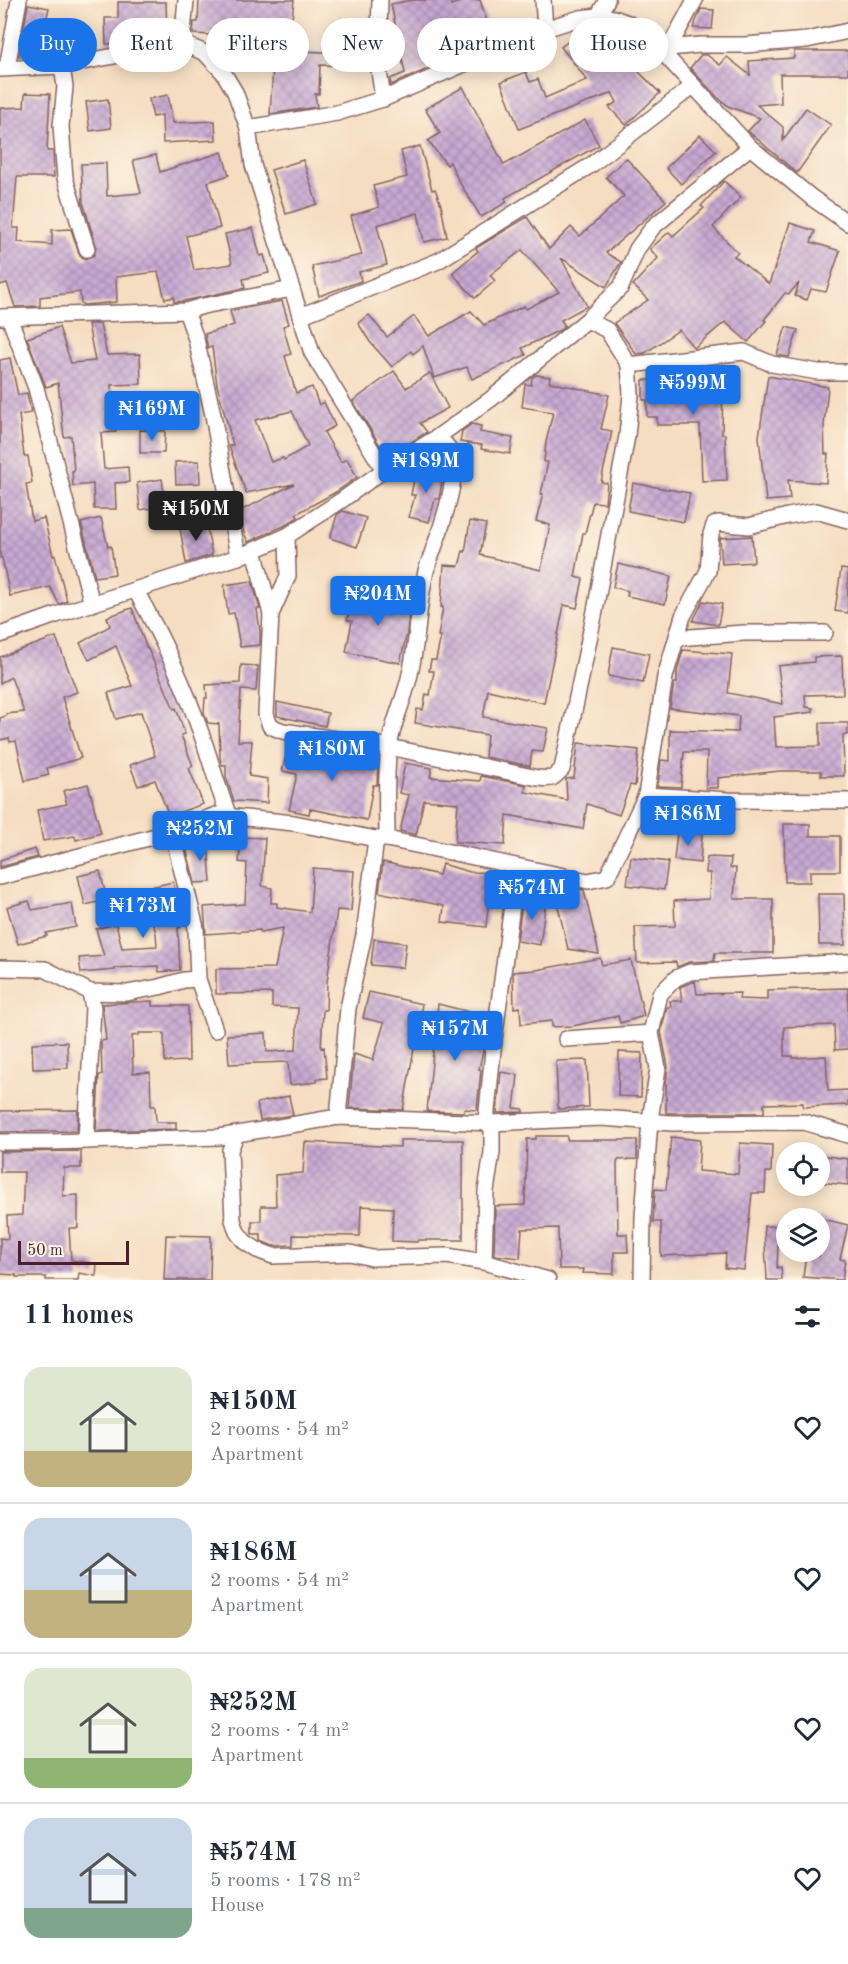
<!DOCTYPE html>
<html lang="en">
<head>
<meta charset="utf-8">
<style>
  :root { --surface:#fff; --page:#f6f6f7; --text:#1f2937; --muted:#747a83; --line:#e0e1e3; --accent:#1a73e8 }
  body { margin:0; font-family:"Old Standard TT",serif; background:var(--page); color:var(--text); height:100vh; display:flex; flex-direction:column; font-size:22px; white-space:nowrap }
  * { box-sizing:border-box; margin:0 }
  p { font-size:20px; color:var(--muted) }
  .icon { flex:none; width:33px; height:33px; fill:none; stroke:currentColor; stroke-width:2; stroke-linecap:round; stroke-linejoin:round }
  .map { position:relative; height:1280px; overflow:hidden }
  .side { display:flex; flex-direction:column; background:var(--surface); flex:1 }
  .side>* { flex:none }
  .top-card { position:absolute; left:18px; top:18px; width:813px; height:54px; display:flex; gap:12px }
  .fabs { position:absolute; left:776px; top:1142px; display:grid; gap:12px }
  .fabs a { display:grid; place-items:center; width:54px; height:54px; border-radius:50%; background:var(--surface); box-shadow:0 3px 15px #0003; font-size:30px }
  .scale { position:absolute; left:18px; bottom:15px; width:111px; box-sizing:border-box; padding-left:6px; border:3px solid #4a1f2b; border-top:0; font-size:16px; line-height:21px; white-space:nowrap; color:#4a1f2b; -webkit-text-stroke:4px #fcf5e5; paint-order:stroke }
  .price { position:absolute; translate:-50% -51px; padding:0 14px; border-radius:6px; background:var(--accent); color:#fff; font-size:20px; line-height:39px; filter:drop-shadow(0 2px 3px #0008) }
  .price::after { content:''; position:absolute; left:50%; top:36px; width:18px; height:14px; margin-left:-9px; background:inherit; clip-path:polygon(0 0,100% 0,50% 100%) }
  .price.selected { background:#222; color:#fff }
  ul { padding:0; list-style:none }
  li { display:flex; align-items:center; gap:18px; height:150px; padding:0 24px }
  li+li { border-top:2px solid var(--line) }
  li span { display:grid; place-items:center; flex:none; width:168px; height:120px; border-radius:18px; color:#555 }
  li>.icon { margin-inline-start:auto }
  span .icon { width:72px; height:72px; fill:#fffc; stroke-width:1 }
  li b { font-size:26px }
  h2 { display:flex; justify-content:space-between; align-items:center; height:72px; padding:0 24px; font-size:26px }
  .pill { padding:0 21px; border-radius:27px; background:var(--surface); box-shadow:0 3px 15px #0003; font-size:21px; line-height:54px }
  .pill.selected { background:var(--accent); color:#fff }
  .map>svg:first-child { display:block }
</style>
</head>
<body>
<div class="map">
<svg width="848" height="1280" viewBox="0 0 848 1280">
  <defs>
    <pattern id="building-cross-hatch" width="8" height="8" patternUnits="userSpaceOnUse" patternTransform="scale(1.5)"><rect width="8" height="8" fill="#c7a9d3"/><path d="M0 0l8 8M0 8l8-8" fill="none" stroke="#a489ab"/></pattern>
  </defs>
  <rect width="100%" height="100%" fill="#fcf5e5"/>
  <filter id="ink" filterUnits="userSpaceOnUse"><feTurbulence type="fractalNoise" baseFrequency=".0167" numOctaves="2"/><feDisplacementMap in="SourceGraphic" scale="12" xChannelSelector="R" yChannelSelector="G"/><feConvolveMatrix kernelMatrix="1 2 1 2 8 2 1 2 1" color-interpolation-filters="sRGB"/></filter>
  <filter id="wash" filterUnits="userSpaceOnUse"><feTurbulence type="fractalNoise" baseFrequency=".008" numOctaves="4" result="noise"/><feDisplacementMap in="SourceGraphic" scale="24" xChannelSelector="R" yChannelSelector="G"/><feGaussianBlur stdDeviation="1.35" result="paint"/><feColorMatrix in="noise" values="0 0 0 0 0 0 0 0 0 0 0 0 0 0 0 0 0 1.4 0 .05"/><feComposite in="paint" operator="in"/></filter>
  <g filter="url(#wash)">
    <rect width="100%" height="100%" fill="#f5ddc1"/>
    <g id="blocks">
      <g fill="url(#building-cross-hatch)" fill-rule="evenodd">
        <path d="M199,0H294L292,19L269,17L267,27L249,24L247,50L214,48L211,46L212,35L193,34L194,22H198Z"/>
        <path d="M412,0H450L451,5L466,0H480L492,37L463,46L464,53L438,63L439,64L391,85L390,79L405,73L391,4Z"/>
        <path d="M118,2H166L167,36L125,44H106L105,18H118Z"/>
        <path d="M28,4L49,8L38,57L19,56Z"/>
        <path d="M701,9L714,10L712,29L693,28Z"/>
        <path d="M579,33L590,47L604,36L614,48L621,43L639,65L635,68L660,93L626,125L609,107L617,102L612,93L519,129L501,82L526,72L530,82L538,79L545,98L587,80L561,47Z"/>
        <path d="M277,50L347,53L346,66L320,65L319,94H315L317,107L270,114L273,67H276Z"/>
        <path d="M794,51H848V74H780L781,103L757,105L783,127V140L806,108L831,125L797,173L748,131L760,118L730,107L718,98L690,68L701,55H707L720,65L727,57L750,75L749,61L794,58Z"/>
        <path d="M463,87L504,165L585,120L599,145L505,198L507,202L481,217L458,180L450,162L447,165L428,141L440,133L425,109Z"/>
        <path d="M25,93L50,94L47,151H53L54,177H17L13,228H19L18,242L52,245V230L71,229L80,256L85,259L94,255L96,246L83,202L81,164L106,163L107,196L141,193L133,160L156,155L160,172L222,152L229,175L208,182L220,228L186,236L194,270L232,264L225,234L253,228L260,256L264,255L269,273L243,279L245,288L184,301L174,302V297L165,299L158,272L116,277L117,302L84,305L81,303L80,292L40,297V306L15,307L7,283L0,285V108L24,107Z"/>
        <path d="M168,95L173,123L215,121L216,140L163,143L162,115L153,117L149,99Z"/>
        <path d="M108,99L111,128L90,131L86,102Z"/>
        <path d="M700,135L716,151L681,184L666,168Z"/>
        <path d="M420,146L432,190L435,189L441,205L447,237L424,242L418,213L377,225L387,265L359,272L361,281L319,296L312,266L362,255L351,216L379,207L373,186L407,177L401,151Z"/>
        <path d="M626,158L666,201L606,253L621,262L606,287L561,258L587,306L561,320L565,326L560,330L522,348L526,355L472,379L467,367L434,378L423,346L413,354L411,351L392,367L370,342L358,323L369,315L387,337L414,316L429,336L471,311L484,325L524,306L526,309L559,292L522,250L490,275L495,281L475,298L452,273L478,251L476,248L527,217L549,249L571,227L580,236L624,196L606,177Z"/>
        <path d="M303,160L317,204L286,214L271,170Z"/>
        <path d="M724,181L741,197L713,227L738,253L734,256L769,284L790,223L815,231L811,242L840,251L826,292L811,289L807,300L795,296L799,283L789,294L785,293L764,320L766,321L748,342L725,322L694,348L679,330L645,353L636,354L614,323L648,300L633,285L658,258L650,249L669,232L673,236L704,208L701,206Z"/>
        <path d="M282,301L289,324L283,326L291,354L285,356L296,393L312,387L319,405L324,402L335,426L324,432L341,462L347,459L357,477L336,492L296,514L298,517L284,526L248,542L244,533L240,511L294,484L246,493L229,446L233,445L217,385L212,347L208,348L205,334L234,325L230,311ZM292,411L308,446L284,460L283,458L271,462L255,420Z"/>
        <path d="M88,324H100L107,355L140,354L141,384L111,385L116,432L101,433L104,469L128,467L129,482L115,483L116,509H94L93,484L73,486L72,471H74L71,436L64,437L58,383L46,387L27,338L59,327L71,363L95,361Z"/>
        <path d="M786,327L798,330L789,357L777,355Z"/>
        <path d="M10,358L18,395L27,393L31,413L19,415L24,456H28L32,483L26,484L32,521L44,518L53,556L55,555L67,601L59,604L50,587L10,596L2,558H0V360Z"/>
        <path d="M394,371L406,388L430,373L448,408L420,423L427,432L387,457L353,401Z"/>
        <path d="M536,375L550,377L549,382L609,395L601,429L612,431L601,482L607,483L605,503L593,502L585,533H583L575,577L583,579L577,608L564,605L544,703L488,690L483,717L548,728L543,752L532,751L530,766L485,757L487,735L415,723L417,709L423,710L426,694L430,695L434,671H429L431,660H436L441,636H438L443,607H441L444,565L459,566L463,551L465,552L470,521L486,524L480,555L541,570L550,525L536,521L543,494H541L548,462H544L546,442L553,412L522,407L525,384L531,385L532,378Z"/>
        <path d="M768,376L828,387L824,425L825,454H828L826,483L788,480L790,499L766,501L759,437Z"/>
        <path d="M701,378H723L722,434H725L727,480L702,481L700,425H657V417H647V400H643V380H701Z"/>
        <path d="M472,424L481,426L480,432L513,438L510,454L481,449L482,445L460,442L462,431Z"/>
        <path d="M140,430L165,431L164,453H140Z"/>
        <path d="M199,461L200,483L176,484L175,462Z"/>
        <path d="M435,467L443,468V476L439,499H435L429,522L409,517L415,495H411L415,474L433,477Z"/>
        <path d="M162,479L166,506L140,510L137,483Z"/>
        <path d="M633,483L690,493L684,522L628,511Z"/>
        <path d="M343,511L366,518L357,547L330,538L337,515Z"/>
        <path d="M101,518L108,547L111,546L115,574L95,577L81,523Z"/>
        <path d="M206,523L212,555L186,563L180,528Z"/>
        <path d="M752,536L754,562L722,564L720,538Z"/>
        <path d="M618,564L671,576L665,604L627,596L628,591L613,587Z"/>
        <path d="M841,569L848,570V613L835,611Z"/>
        <path d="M252,581L260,609H257L260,631V645L240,647L234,613L228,614L224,585Z"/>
        <path d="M353,591L410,603L407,633L400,663L346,652L352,621L347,620Z"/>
        <path d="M703,601L722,604L718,625L693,621Z"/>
        <path d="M132,608L147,649H148L174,709L176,708L185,734L181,735L193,766L189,768L203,804L169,816L155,780L138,786L130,765L155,756L141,712L116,719L108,693L132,686L116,646L89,660L80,643L110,626L107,617Z"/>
        <path d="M56,637L77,692L62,697L81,758L47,768L49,775L25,781L16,741L10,742L9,738L0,740V718L6,716V714L24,712L11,677L0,683V657Z"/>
        <path d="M613,647L649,654L643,683L608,676Z"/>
        <path d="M683,650L732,654L728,693L783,704L778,666L814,662V657L842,656L843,694L805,695L806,707L813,708V712L774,717L776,747L820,746V723H848V735H843L844,776H821V771H780L718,778V788H706L707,752H684L681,787L658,786L661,760L670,761V730L738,732L739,716L670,708L674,683H677V671Z"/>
        <path d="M241,665L258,666L256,691L241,690L238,741H252L249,776L268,779L267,803L234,801L226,777V765H222L220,758L219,724L208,723L204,713L205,698H207L206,685L240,683Z"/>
        <path d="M277,702L328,713L325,726L277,716Z"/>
        <path d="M578,743L639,750L635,786L630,785L619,815L587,804L583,829L507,815L505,845L455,842L458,803L424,800L416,835L400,831L409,795L399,793L405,763L432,768L430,777L480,781L481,776L526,785L525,792L567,800L566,779L574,778Z"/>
        <path d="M295,747L378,759L377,785H373L367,820L310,809L309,814L289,810L297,774L282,771L287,751L294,752Z"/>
        <path d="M88,784L101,833L76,840L75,836L43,841L37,810L67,804L63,791Z"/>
        <path d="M784,824H810V836H840V871H810V882H785Z"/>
        <path d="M677,832L702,834L700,863L674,860Z"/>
        <path d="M241,837L265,838L262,886L272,888L271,903H277V907L310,912L313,868L354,871L351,911L337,910L327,982L326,1010H323L321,1048L324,1047L327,1078L317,1079V1082L290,1085L288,1062L229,1064L227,1035L266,1033L267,1052L296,1050L298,1008L272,1007V993L216,994V969L275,968L283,928L261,932L260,930L206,934L204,907L245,904L247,863L239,862Z"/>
        <path d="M208,843L211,882L195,883L185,844Z"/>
        <path d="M35,849L38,857L0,867V860Z"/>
        <path d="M631,857L668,862L664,890L627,885Z"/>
        <path d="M707,857L731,858L730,868H736L734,899H773V953H715L714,961L689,962L677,967L676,962L637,963L635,927L675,926L674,901L709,899L710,873H706Z"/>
        <path d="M383,862L439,875L442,864L470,872L502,873L501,899L489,898L486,927L442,922L444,906L379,892Z"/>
        <path d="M100,871L107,900L85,905L78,876Z"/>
        <path d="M173,882L177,901L172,902L181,927L178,928L180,970L159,972L158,966L115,968V970L81,973L79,958L104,956L96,929L116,924L122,948L157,946L156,933L150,914H152L146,888Z"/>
        <path d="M577,889L584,890L599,954L568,949L557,902L568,903L565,891Z"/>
        <path d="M818,894H844L845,945H819Z"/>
        <path d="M523,897L546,900L540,945L517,941Z"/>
        <path d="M29,901L32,910L72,903L76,927L46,933L47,936L18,944L7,907Z"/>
        <path d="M374,939L406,943L403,968L371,965Z"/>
        <path d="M600,958L602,965L631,960L644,1016L620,1023L618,1016L573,1026L552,1027V1021L521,1024L520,1007L514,1008L513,972L536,970Z"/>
        <path d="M695,981L697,994L740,993L739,999L767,1000V990L848,988V1049L835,1050L834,1025L784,1027V1056H793V1058L826,1056L828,1091L848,1090V1105L803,1107V1103L764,1104V1113H666V1083L668,1066L661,1032L667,1007H671L670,1001H682L680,987Z"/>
        <path d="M369,992L422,1004L403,1110L349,1108L354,1054L373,1060L384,1023L363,1018Z"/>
        <path d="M152,1001V1006H188L189,1061L165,1062L164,1033H139V1035L132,1036L133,1073L150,1072L151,1106H155L156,1122H176V1129L96,1131L99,1075H102L101,1041L106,1040L102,1004Z"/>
        <path d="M438,1004L482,1015L475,1045L484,1047L479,1069L481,1070L477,1110L464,1109V1112L427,1111Z"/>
        <path d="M67,1042L68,1068L33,1069L32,1043Z"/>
        <path d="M619,1052L642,1053L641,1097L618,1096Z"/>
        <path d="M587,1060L589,1107L558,1109L556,1061Z"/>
        <path d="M501,1072L518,1075L514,1108L523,1109V1112L497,1113Z"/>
        <path d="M289,1096L293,1115L260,1120L257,1103Z"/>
        <path d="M78,1110L77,1131L0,1132V1111Z"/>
        <path d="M536,1136H567V1140H637V1159L618,1160L617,1164L618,1234H627L628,1252H614V1274L583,1273L584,1269H559L558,1228L522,1229L520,1258L494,1255L495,1206L525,1205L527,1139H536Z"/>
        <path d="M671,1137L700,1140L698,1171L738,1174L740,1143L772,1145L771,1172H766L765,1193H752L744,1270L725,1268L726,1253L661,1256V1222H653L655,1189L666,1190Z"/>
        <path d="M400,1140H463V1240H418L417,1242L392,1241L393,1208L361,1206L360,1236L293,1235V1245L273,1246L261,1241V1234H252V1221H261V1206H276L275,1175L303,1173L305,1142L400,1147Z"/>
        <path d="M81,1151V1168H64L63,1196L78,1195V1228H69L71,1260L97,1264L96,1276L79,1273L78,1280H46V1277H16V1275L0,1274V1238L8,1239L7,1216L22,1215L24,1172H0V1152Z"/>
        <path d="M819,1155L848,1159V1185L819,1182Z"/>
        <path d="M819,1218L848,1225L840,1259L845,1260L842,1280L803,1277L806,1254L819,1256Z"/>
        <path d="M764,1226H779L777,1268L781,1267L782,1280H767Z"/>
        <path d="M166,1235L211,1236L210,1280H164Z"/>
      </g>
    </g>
  </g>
  <g filter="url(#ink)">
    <use href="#blocks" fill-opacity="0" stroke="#866260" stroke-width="1.5"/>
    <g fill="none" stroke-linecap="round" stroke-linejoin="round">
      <g stroke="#866260" stroke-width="18">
        <g id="minor">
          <path d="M380,0L378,64L383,99"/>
          <path d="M543,0L545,29"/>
          <path d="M598,16L607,0"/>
          <path d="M182,43L186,0"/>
          <path d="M669,48L700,45H745L807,40L848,31"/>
          <path d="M665,55L695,0"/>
          <path d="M62,66L65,87L61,126L65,178L87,249"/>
          <path d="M7,68L19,0"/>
          <path d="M0,69L62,66L182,43L205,53L223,72L235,92L248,128L253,165L312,353L384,470"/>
          <path d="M248,128L337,113L383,99L545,29L580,18L598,16L614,18L628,23L665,55L750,147L812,198L848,223"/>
          <path d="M186,311L196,339L213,415L238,557"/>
          <path d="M300,316L438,261L591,165L693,86"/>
          <path d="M0,317L186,311L203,306L292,289"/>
          <path d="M9,317L36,388L92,604"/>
          <path d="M629,365L744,352L772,364L818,372H848"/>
          <path d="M287,536L288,576L271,614L266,714L270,726L283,731L389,747L538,778C552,779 552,780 562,769L595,611L627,436L631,394L629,365L607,330L587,320"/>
          <path d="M254,551L271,614"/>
          <path d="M136,591C162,637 184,684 201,733C211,761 218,789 229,816"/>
          <path d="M0,635L56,615L238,557L287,536L342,500L384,470L433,440L491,399L587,320L621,287L637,249L653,227L750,147"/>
          <path d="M677,638L744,633H825"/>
          <path d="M646,795L729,800L848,801"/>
          <path d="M171,832L175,843L196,928L198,979L215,1030"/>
          <path d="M387,839C387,809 385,778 389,748C392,723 405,699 410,674C418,640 418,604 426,571C432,549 480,443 433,440"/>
          <path d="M0,877L171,832L216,815L294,823L376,839H387L588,881L607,877L646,795L665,677L683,616L708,571L711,534L714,525L718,523L749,526L788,516L816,511L848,520"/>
          <path d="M0,968L45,969L90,992L127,993L159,987L184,980L198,979"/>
          <path d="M566,1039L651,1033"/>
          <path d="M338,1117L348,1008L364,935L376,839"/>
          <path d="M486,1122L494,1040L517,868"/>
          <path d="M236,1135L230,1150L233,1220L237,1232L245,1242L257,1250L273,1256L350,1253L372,1258L447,1256L484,1262L548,1280"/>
          <path d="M86,1141L93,1008L90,992"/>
          <path d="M0,1142H51L219,1137L338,1117L492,1123L601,1118L672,1123L804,1122L848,1135"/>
          <path d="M484,1262L486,1191L492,1152V1123"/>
          <path d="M642,1280L643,1217L650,1120L658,1068L651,1033L660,994L676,978L690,972L848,962"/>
        </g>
      </g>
      <use href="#minor" stroke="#fff" stroke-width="15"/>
    </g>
  </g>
</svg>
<div class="fabs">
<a><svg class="icon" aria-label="locate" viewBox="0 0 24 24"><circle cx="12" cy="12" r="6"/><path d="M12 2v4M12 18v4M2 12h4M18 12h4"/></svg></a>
<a><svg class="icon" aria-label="layers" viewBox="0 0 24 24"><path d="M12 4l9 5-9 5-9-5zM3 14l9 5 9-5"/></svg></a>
</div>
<div class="scale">50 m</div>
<b class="price" style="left:693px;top:416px">₦599M</b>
<b class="price" style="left:152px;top:442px">₦169M</b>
<b class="price" style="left:426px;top:494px">₦189M</b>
<b class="price selected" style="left:196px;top:542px">₦150M</b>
<b class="price" style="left:378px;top:627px">₦204M</b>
<b class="price" style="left:332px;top:782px">₦180M</b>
<b class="price" style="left:688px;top:847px">₦186M</b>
<b class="price" style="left:200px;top:862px">₦252M</b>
<b class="price" style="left:532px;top:921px">₦574M</b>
<b class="price" style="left:143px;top:939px">₦173M</b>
<b class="price" style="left:455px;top:1062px">₦157M</b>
<div class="top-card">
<a class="pill selected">Buy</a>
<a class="pill">Rent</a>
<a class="pill">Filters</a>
<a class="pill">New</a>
<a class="pill">Apartment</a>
<a class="pill">House</a>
</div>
</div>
<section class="side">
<h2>11 homes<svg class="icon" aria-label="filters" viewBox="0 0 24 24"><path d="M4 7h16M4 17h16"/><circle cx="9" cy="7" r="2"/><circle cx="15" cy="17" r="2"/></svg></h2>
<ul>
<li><span style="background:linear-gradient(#dfe7d0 70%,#c2b280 0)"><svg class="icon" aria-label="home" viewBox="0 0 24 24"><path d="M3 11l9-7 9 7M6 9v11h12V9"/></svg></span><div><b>₦150M</b><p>2 rooms · 54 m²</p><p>Apartment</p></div><svg class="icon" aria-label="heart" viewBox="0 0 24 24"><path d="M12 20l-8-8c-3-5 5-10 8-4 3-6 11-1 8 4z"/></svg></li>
<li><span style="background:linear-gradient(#c9d6e8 60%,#c2b280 0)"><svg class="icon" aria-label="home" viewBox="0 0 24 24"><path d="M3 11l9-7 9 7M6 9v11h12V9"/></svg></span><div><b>₦186M</b><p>2 rooms · 54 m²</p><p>Apartment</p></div><svg class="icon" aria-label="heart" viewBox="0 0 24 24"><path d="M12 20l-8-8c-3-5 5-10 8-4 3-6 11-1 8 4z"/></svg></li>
<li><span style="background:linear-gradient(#dfe7d0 75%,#8fb573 0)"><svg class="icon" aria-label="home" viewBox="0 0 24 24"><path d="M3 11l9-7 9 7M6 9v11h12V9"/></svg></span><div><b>₦252M</b><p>2 rooms · 74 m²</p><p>Apartment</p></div><svg class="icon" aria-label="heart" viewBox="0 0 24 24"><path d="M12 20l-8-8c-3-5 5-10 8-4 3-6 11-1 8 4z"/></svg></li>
<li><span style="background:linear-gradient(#c9d6e8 75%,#7fa58c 0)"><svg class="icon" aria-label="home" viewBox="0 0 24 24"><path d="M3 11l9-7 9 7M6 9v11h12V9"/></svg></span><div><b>₦574M</b><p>5 rooms · 178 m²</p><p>House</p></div><svg class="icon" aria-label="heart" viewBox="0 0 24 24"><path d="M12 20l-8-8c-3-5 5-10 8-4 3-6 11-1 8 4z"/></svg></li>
</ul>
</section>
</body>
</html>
